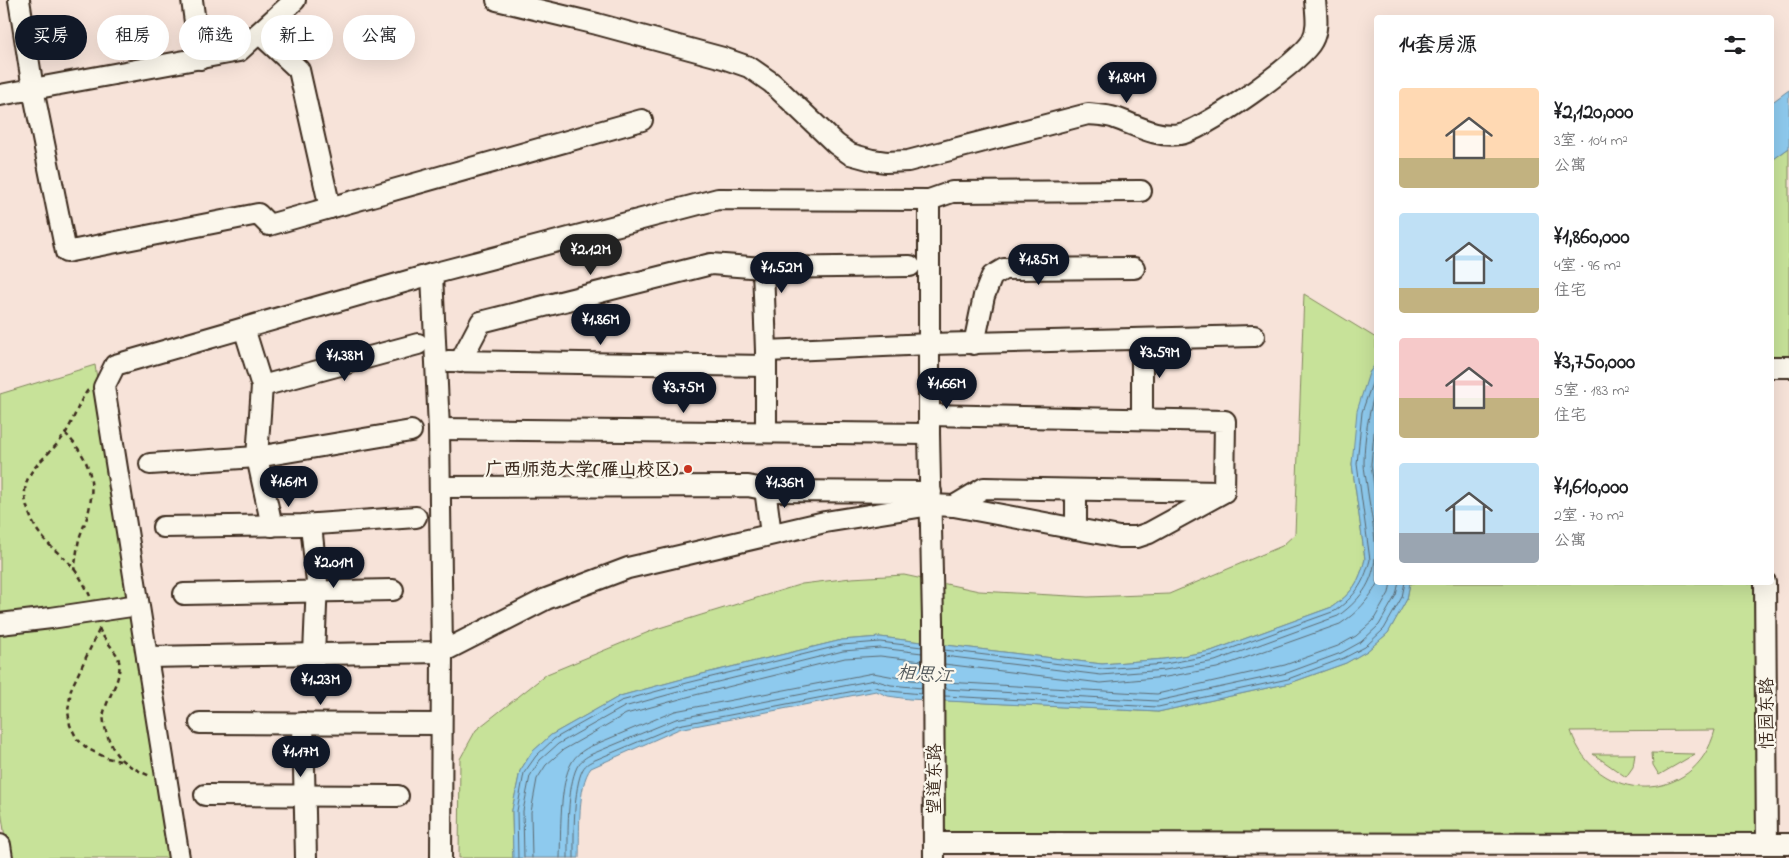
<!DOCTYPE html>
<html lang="zh">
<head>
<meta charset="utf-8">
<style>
  :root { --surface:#fff; --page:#f2f2f2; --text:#202124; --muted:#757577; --accent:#111827 }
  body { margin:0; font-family:"Indie Flower","LXGW WenKai TC",sans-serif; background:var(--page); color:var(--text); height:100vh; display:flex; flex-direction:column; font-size:19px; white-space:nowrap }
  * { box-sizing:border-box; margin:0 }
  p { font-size:16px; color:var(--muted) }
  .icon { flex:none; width:28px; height:28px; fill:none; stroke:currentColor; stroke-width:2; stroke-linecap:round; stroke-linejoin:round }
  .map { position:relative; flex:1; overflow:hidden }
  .side { position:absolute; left:1374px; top:15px; width:400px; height:570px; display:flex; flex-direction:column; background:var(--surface); border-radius:5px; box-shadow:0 5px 20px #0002 }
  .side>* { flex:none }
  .banner { position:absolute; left:15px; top:15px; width:475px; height:45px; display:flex; gap:10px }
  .price { position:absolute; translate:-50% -42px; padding:0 11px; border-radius:18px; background:var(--accent); color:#fff; font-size:16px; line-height:32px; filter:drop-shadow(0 1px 2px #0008) }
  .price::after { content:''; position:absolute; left:50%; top:30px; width:15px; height:11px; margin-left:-8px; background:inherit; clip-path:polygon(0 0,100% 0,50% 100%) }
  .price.selected { background:#222; color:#fff }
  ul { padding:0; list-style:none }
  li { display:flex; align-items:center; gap:15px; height:125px; padding:0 25px }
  li span { display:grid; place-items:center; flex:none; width:140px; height:100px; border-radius:5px; color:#555 }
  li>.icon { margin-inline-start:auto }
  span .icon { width:60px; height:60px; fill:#fffc; stroke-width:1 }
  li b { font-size:21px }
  h2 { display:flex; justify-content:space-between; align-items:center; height:60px; padding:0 25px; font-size:21px }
  .pill { padding:0 18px; border-radius:22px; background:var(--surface); box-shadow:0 5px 20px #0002; font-size:18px; line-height:45px }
  .pill.selected { background:var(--accent); color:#fff }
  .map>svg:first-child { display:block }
</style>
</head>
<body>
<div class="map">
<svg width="1789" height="858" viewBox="0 0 1789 858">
  <rect width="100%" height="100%" fill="#f7e3d9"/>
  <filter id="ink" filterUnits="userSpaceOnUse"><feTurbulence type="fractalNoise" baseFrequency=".02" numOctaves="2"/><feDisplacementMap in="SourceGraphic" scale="10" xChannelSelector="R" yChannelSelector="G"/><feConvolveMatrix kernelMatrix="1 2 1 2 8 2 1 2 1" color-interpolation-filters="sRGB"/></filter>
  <g filter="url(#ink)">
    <g fill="#c7e299" stroke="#81865c" fill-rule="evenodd">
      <path d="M1789,148V367H1771V161Z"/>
      <path d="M1304,294L1376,338V363L1369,373L1352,464L1365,559C1359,583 1352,593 1332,607L1211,651L1164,659L1102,664L880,637L842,640L686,678L620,696L551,735L532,752L520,771L512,810L513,858H459L460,759L476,730L547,674L656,629L802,584L851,578L904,575L979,591L1088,597L1169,594L1282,546L1295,534Z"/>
      <path d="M95,365L168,858H8L0,803V394Z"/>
      <path d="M1410,583H1765L1767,844L934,843L933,700L1158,712L1290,683L1346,663L1367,651L1388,633L1407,599ZM1715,730C1696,806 1595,806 1571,731Z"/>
      <path d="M1652,753L1695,754L1659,775L1653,765Z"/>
      <path d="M1593,754H1635L1633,767L1626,777Z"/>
    </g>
    <g fill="#8ecaee" stroke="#6d8a9b">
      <path d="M1789,90V148L1771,161V103Z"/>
      <path d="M1376,363V582L1410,583L1407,599L1388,633L1367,651L1346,663L1290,683L1158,712L909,699L888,696L876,691L679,729L591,768C577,785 580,835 579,858H513L512,810L520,771L532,752L551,735L620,696L686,678L842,640L880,637L1102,664L1164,659L1211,651L1332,607C1352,593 1359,583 1365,559L1352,464L1357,411L1369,373Z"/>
    </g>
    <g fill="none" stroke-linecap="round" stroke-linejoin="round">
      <g stroke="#5c6a71" stroke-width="1">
        <path d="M1376,413L1371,464L1376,502"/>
        <path d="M944,650L1102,669L1165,664L1213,655L1335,611C1355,596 1363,585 1370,560L1357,464L1362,412L1376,372"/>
        <path d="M944,656L1101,675L1165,670L1215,661L1338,616C1391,578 1374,541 1367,486C1366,478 1364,470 1364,463C1364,437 1369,412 1376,388"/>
        <path d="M944,664L1101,683L1166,677L1217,668L1340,624C1357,613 1369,600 1378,582"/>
        <path d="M945,682L1157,694L1285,665L1338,646L1356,636L1373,621L1389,593L1391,582"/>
        <path d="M945,689L1157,701L1287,673L1341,653L1361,642L1379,625L1396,595L1399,582"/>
        <path d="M945,696L1158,707L1288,679L1344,658L1365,647L1384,629L1402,597L1405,582"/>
        <path d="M518,858L517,811L524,773L536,756L554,739L621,701L687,683L842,645L880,642L922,647"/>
        <path d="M524,858L523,811L530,776L540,760L558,744L624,707L689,689L843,651L880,648L922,653"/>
        <path d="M532,858L531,812L537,779L546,765L563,750L626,714L691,696L845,658L880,656L922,661"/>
        <path d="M560,858C561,834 559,783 572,762C576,755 582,751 589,747L675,711L873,673L911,680L922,681"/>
        <path d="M568,858C568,834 567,787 577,767C581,760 586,757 592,754L676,719L874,680L891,685L922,688"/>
        <path d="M574,858C574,837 573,787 583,769C586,764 590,762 595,760L678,725L875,687L889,691L922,694"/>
      </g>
      <g stroke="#3b2a1e" stroke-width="24">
        <g id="minor">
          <path d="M19,0L33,89L66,252L258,214L269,225L642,120"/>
          <path d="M192,0L200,59"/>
          <path d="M497,0L597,24L723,58L749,67L772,83L836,144L850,154L872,160L886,162L908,161L1088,114C1097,115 1107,115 1115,118C1136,125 1156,138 1180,134C1203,131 1302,61 1312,41C1319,28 1316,14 1315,0"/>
          <path d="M259,33L299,70L330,208"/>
          <path d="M0,95L239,51L295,0"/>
          <path d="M929,200V434L933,621L934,858"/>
          <path d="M432,274L439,429L442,652L441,858"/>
          <path d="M244,328L262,386L257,457L272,526"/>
          <path d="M974,344L984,296L992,276L1004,269L1134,268"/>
          <path d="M766,351L930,344L1254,336"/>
          <path d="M448,361L766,366"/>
          <path d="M460,362L481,322L711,264L763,268"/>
          <path d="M1771,367H1789"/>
          <path d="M262,386L418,344"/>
          <path d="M1142,419V339"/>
          <path d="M439,429L929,434"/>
          <path d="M766,432V351L763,268L910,266"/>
          <path d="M150,464L257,457L411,431"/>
          <path d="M440,487L748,486L773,491L931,492"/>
          <path d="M765,489L771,534"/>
          <path d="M954,506L984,488L1222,492"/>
          <path d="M311,525L317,582L314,654"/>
          <path d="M163,527L302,525L416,517"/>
          <path d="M1076,529V490"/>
          <path d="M1765,582L1767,844"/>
          <path d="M184,594L393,590"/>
          <path d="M0,624L51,618L138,605"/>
          <path d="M147,657L442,652L546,599L628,568L825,522L931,505L954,506L1119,537H1137L1149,533L1224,492L1225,421L929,415"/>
          <path d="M200,723L441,724"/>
          <path d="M303,723L306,858"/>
          <path d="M205,795L398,796"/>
          <path d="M934,843L1789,844"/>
          <path d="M0,845L2,858"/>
          <path d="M179,858L104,387L115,365L432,274L718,199L929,200L952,192L1141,191"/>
        </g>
      </g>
      <g stroke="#3b2a1e" stroke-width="2.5" stroke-dasharray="5 4" stroke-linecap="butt">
        <path d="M88,390C77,404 74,422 63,437C45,461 17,472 27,507C30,516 34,527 40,534C49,546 60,554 70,564C78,573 85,585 90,596"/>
        <path d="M65,433C88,457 96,477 89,510C87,520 82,529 79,539C77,549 76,560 74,570"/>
        <path d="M99,628C103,640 118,652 119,661C122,678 110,693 105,709C102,716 104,724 106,731C115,760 124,764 150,776"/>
        <path d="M99,630L71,689L68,711L70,725L77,739L88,749L107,758L120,761"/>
      </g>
      <use href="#minor" stroke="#fbf7ec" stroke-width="20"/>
    </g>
  </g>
  <circle fill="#c8321e" stroke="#fbf7ec" stroke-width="2" cx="688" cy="469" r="5"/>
  <g text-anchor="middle" stroke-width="4.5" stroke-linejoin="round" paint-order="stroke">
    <g font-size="18" font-weight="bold" fill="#3b2a1e" stroke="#fbf7ec" text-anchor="end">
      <text x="678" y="475">广西师范大学(雁山校区)</text>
    </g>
    <g font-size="18" fill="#3b2a1e" stroke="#fbf7ec">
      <text transform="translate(1766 713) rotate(-90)" y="6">恬园东路</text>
      <text transform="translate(934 779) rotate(-90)" y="6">望道东路</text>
    </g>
    <g font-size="19" font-style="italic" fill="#545a5c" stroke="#fbf7ec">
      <text transform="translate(925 673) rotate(5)" y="7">相思江</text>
    </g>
  </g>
</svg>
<b class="price" style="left:1127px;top:104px">¥1.84M</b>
<b class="price selected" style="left:591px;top:276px">¥2.12M</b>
<b class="price" style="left:1039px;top:286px">¥1.85M</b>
<b class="price" style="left:782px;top:294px">¥1.52M</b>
<b class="price" style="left:601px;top:346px">¥1.86M</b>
<b class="price" style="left:1160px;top:379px">¥3.59M</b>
<b class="price" style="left:345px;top:382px">¥1.38M</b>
<b class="price" style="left:947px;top:410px">¥1.66M</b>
<b class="price" style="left:684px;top:414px">¥3.75M</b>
<b class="price" style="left:289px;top:508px">¥1.61M</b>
<b class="price" style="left:785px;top:509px">¥1.36M</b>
<b class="price" style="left:334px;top:589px">¥2.01M</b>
<b class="price" style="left:321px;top:706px">¥1.23M</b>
<b class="price" style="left:301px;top:778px">¥1.17M</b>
<div class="banner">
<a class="pill selected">买房</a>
<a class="pill">租房</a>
<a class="pill">筛选</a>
<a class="pill">新上</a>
<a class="pill">公寓</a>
</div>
<section class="side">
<h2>14套房源<svg class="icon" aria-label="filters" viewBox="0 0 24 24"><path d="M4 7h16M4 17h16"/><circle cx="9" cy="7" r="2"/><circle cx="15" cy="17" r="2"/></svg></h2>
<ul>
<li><span style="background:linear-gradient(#ffd9b3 70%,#c2b280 0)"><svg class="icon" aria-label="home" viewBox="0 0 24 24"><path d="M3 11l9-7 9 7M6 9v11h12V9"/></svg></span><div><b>¥2,120,000</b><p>3室 · 104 m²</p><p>公寓</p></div></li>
<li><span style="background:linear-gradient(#bfe0f5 75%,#c2b280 0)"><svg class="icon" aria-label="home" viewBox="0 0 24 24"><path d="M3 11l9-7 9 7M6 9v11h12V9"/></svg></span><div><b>¥1,860,000</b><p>4室 · 96 m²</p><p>住宅</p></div></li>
<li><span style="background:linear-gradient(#f6c9c9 60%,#c2b280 0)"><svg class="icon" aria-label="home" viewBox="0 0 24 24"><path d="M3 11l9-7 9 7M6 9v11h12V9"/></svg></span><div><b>¥3,750,000</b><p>5室 · 183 m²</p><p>住宅</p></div></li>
<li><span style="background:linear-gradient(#bfe0f5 70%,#9aa5b1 0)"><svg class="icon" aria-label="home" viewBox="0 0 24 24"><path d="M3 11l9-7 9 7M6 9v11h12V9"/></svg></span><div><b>¥1,610,000</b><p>2室 · 70 m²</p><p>公寓</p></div></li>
</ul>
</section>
</div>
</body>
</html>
